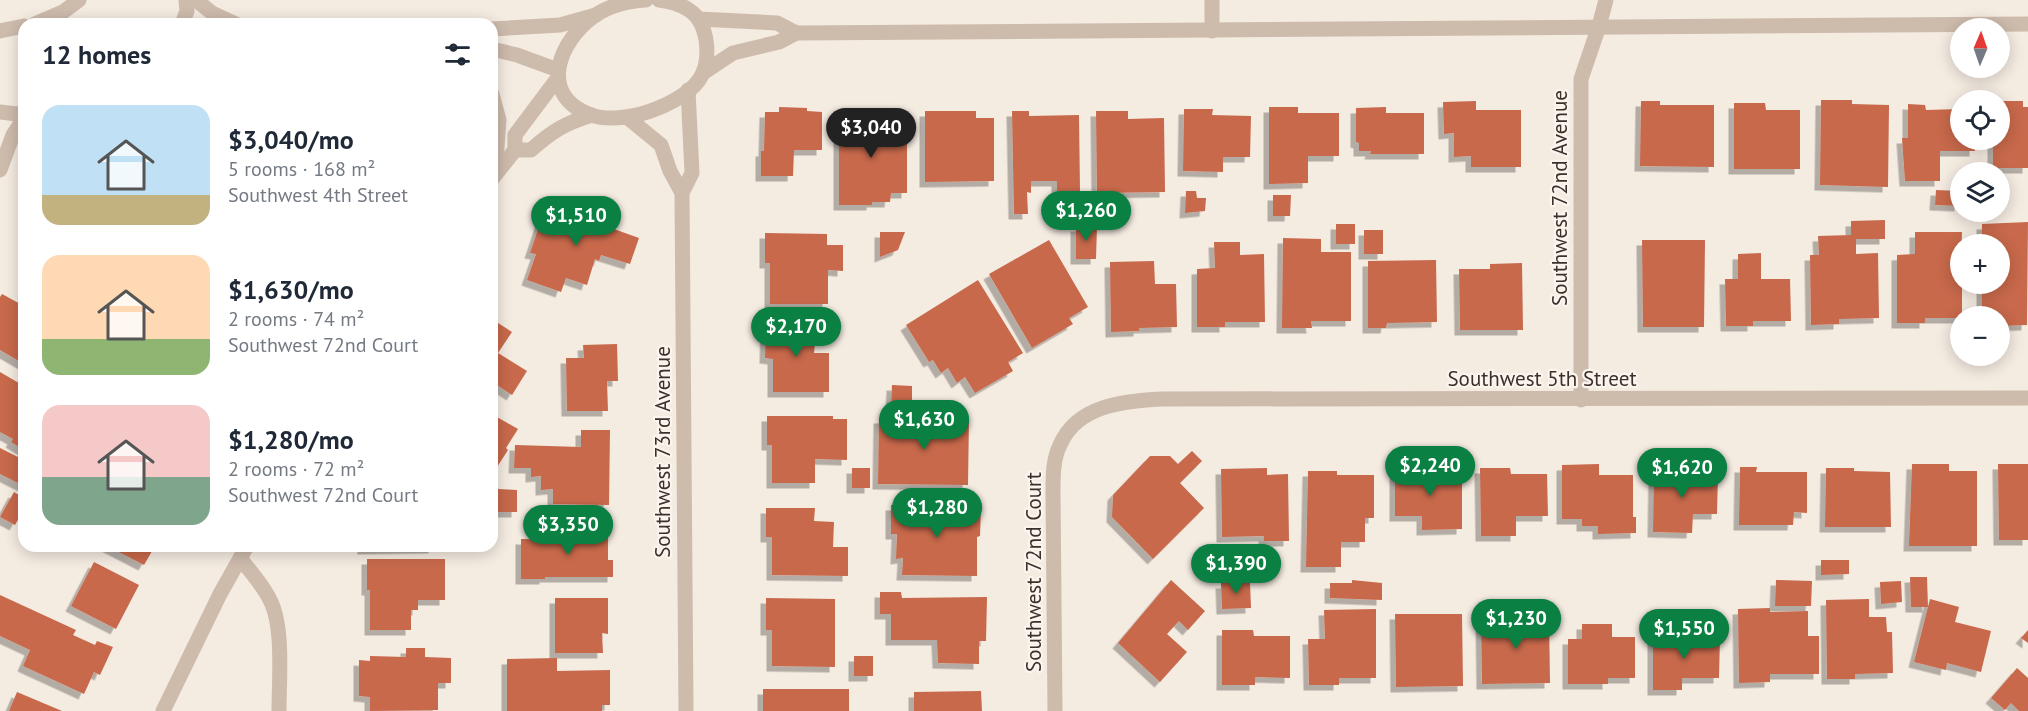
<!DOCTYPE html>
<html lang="en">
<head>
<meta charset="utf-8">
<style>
  :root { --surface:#fff; --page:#f2f2f3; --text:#1f2937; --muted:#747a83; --accent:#0b8043 }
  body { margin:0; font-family:"PT Sans",sans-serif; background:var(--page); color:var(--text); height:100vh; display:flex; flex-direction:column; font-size:22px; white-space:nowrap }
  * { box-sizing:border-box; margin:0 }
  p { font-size:20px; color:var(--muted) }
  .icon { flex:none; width:33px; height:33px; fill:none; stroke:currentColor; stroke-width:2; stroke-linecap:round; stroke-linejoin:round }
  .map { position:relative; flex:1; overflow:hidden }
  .sheet { position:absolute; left:18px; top:18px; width:480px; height:534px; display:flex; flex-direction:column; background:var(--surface); border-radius:18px; box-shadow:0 3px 15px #0003 }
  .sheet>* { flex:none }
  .needle { width:39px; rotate:2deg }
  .buttons { position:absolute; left:1950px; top:18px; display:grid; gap:12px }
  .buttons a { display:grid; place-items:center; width:60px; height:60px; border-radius:50%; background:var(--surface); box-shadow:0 3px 15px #0003; font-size:30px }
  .price { position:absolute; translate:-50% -51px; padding:0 14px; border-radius:21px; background:var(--accent); color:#fff; font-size:20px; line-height:39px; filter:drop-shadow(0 2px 3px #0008) }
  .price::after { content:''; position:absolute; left:50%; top:36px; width:18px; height:14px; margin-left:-9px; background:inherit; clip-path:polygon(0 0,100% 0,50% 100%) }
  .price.active { background:#222; color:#fff }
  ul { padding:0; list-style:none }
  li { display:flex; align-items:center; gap:18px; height:150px; padding:0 24px }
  li span { display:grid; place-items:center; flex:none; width:168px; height:120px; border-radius:18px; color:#555 }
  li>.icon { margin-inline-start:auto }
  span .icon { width:72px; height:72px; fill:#fffc; stroke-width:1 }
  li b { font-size:26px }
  h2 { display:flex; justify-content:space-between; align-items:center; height:72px; padding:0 24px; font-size:26px }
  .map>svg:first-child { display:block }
</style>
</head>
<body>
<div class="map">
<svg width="2028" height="711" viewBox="0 0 2028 711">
  <defs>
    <filter id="shadow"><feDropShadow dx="-5.5" dy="5.5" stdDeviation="0" flood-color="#0004"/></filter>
  </defs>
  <rect width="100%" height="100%" fill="#f4ebe1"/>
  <g fill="#c8694b" filter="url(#shadow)">
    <path d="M1821,100H1852V104L1889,105L1888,187L1820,185Z"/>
    <path d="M1476,101V110H1521V167H1471V156L1454,157V133L1444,134L1443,102Z"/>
    <path d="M1641,101H1660V105H1714V167L1640,166Z"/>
    <path d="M2000,101H2023V107H2028V168H1993V140H2000Z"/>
    <path d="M1734,103H1765L1766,110H1800V169H1734Z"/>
    <path d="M1908,104L1925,105L1926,110L1960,109V140H1975V151H1940V181H1905L1902,138H1908Z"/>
    <path d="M779,107L807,108V111L822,112V150H794L793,176H761V151H764L765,112H779Z"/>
    <path d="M1269,107H1298V113H1339V156H1308V183L1269,184Z"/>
    <path d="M1386,107V113H1424V154H1370L1371,151H1359V143L1356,142V108Z"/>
    <path d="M1184,109H1213L1212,115L1251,116L1250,157H1223V172L1183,171Z"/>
    <path d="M925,111H976V118H994V181L925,182Z"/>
    <path d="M1012,111H1029V116L1079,115L1080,191H1057V181H1031V193L1027,192L1028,214H1014Z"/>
    <path d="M1096,111H1128V119L1164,118L1165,192L1097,193Z"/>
    <path d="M839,113H867V119H907V193H891L890,202H872V205H839Z"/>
    <path d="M1936,190L1960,191V206L1935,205Z"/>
    <path d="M1186,191H1196L1197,198H1206L1205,211L1185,213Z"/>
    <path d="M1273,195H1291L1290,216H1273Z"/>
    <path d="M583,205L597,210L596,215L613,221L611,228L639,238L630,264L601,255L599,261L595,259L587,285L566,278L561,292L527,280L536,254L530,253L544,211L558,216L562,207L568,210L570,206L582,211Z"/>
    <path d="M1885,220V239H1856V254L1878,253L1879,318L1839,319V324L1811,325L1810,255H1819L1818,236L1851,235V221Z"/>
    <path d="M2028,222L2027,325L2000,326V316H1982V284H2000V244H1982V224Z"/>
    <rect x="1336" y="224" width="19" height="20"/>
    <path d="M1076,226H1097L1096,259H1076Z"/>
    <rect x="1364" y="230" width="19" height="24"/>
    <path d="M880,232H905L898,250L880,257Z"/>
    <path d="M1915,232H1962L1960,284H1962V316L1960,318H1925V323H1897V255L1915,254Z"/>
    <path d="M765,233L827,234V245H843V271L828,270V304H770V263H765Z"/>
    <path d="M1283,238L1321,239V252H1351V321H1311L1312,328H1282Z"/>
    <path d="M1049,240L1088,307L1069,318L1073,324L1032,348L989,274Z"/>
    <path d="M1642,240H1705L1704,327H1643Z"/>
    <path d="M1214,242H1240V255L1264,254L1265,322H1225V327H1197V269L1215,268Z"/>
    <path d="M1761,253V279H1790L1791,321H1753V326H1726L1725,279H1738V254Z"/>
    <path d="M1436,260L1437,322L1387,323L1386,328H1368V261Z"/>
    <path d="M1154,261L1155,284H1176L1177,327L1139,328V331L1111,332L1110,262Z"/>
    <path d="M1522,263L1523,330H1460L1459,269H1490V264Z"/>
    <path d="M978,280L1023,353L1008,362L1013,371L975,393L965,377L957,383L948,368L941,373L933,360L929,362L906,325Z"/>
    <path d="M2,294L24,306V364L0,350V297Z"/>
    <path d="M492,319L512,332L498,353L527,371L512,395L494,383L492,386Z"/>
    <path d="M766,323H817L814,353H829V392H773V359L765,358Z"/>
    <path d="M617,344L618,381H607L608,411H567L566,358H584L583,345Z"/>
    <path d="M0,372L24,386V407L19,416L24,419V450L11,442L13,439L0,432Z"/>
    <path d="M892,385L912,386V408L891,407Z"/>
    <path d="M767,416H833V419H847V460L815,459V483H772V445H767Z"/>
    <path d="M497,417L518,429L506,448L508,450L492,475V425Z"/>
    <path d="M879,418H969L968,485L878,484Z"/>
    <path d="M581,430H610L609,505L553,504V489L541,490V476L531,477V468H514L515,445L581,447Z"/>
    <path d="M0,448L24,460V486L0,474Z"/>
    <path d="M1192,451L1202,461L1180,483L1204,508L1153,559L1112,517L1113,495L1150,456H1170L1178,464Z"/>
    <path d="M1599,464V475H1633V517H1636V533L1598,534V526H1582V519H1562V465Z"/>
    <path d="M1912,464H1949V471H1977V546H1909Z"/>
    <path d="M1998,464H2028V540H1999Z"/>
    <path d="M1395,467H1435V473H1462V529L1422,530V516H1395Z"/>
    <path d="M1740,467H1757L1756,472H1807V513L1794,512L1793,525H1739Z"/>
    <rect x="852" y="468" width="18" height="20"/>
    <path d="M1267,468V475L1288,474L1289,541H1264V536L1222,537L1221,469Z"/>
    <path d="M1480,468H1510L1511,474H1547L1548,516H1516V536H1481Z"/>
    <path d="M1654,468L1682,469L1681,474H1718L1717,514H1693L1692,533L1653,532Z"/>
    <path d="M1826,468H1854V471L1890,472L1891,527H1825Z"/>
    <path d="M1308,471H1337V475H1374V518H1365V542H1341V567H1306Z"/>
    <path d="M498,489L517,490V512H498Z"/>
    <path d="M14,492L24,498V509L15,525L0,517Z"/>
    <path d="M891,505L981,506L980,536L977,537V576L902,575L903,558L896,559L897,534H891Z"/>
    <path d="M766,508H815L814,521L834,522L833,547H848V576L772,575V537H766Z"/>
    <path d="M585,523L608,524V560H613V577H545V579H521V539L585,540Z"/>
    <path d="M107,546H155L144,565Z"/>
    <path d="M363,546H434V548L363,549Z"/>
    <path d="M367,559H445V600H418V610H411V630H370V590H367Z"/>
    <path d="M1821,560H1849V574L1821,575Z"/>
    <path d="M94,562L139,585L116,629L71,606Z"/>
    <path d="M1910,577H1927L1928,607H1911Z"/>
    <path d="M1171,580L1205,611L1188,630L1179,621L1167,634L1187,652L1160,682L1118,643Z"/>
    <path d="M1352,580L1382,583V600L1330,598V583H1352Z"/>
    <path d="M1776,580L1812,581L1811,606H1775Z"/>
    <path d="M1901,581L1902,602L1881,604L1880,582Z"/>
    <path d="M1250,582L1251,608L1222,609L1221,583Z"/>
    <path d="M880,592H901L902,598L987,597L986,641H979V664L938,663L937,640H891V614H880Z"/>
    <path d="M0,595L76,630L73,635L95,645L97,641L113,647L100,675L94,672L84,694L23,666L30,650L0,636Z"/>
    <path d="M555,598H608V634L602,633L603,653H555Z"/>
    <path d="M766,598L835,599V667L772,666V630H766Z"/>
    <path d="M1869,599V617H1886L1887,632H1892L1893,673L1855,674V679H1827L1826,600Z"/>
    <path d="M1930,599L1959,607L1955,622L1991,631L1981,672L1947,663L1946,670L1914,662Z"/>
    <path d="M1770,608V612L1808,611V636H1819V674H1770V682L1739,683L1738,609Z"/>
    <path d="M1376,609V678H1339V685H1309L1308,639H1325L1324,610Z"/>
    <path d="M1395,614H1462L1463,686L1396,687Z"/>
    <path d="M1549,616L1550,683L1482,684L1481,617Z"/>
    <path d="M1582,624H1612V637H1635V678H1608V684H1568V639H1582Z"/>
    <path d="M1222,630H1253L1254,636H1290V678L1255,677V685H1222Z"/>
    <path d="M2028,630V643L2021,638Z"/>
    <path d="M1653,637H1720L1719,678H1682V690H1653Z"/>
    <path d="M406,648H425V657L451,658V683H438V710L370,711V697L359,696V660L370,661V656L406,657Z"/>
    <rect x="854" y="656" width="19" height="20"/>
    <path d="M557,658V671L610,670V705H602V711H507V659Z"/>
    <path d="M2017,668L2028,678V711H2019L2011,703L2005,710L1991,698Z"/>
    <rect x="763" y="689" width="86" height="22"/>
    <path d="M981,691L982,711H914V692Z"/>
    <path d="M17,692L62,711H9Z"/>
  </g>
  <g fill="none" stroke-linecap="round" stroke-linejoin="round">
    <g stroke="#cdbbac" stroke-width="15">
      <path d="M196,0L212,13L236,24"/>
      <path d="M35,24L63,12L79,0"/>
      <path d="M182,24L187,11L186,0"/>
      <path d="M492,29L560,25L596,15"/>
      <path d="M0,31L24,26"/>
      <path d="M1212,31V0"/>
      <path d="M492,49L517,55L558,70"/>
      <path d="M492,94L499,120L495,175"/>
      <path d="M0,112L17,114L24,113"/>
      <path d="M628,118L661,145L670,171L682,193"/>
      <path d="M0,170L13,135L24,118"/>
      <path d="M1581,400V79L1599,26"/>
      <path d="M240,558C250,571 263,585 270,600C284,626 279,681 279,711"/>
      <path d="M686,711L682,193L692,173L688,90"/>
      <path d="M1055,711L1053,491C1053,476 1053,459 1060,445C1077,405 1124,401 1162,399L2028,398"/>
    </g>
    <g stroke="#cdbbac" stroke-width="15">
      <path d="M646,0C628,1 610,5 594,16C559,41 537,95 591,115C622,126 680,106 699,80C712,61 709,23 689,10C680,4 669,1 659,0"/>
      <path d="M699,19L777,23L796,33"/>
      <path d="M1599,26L1606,0"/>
      <path d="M703,73L733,53L779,42L796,33L2028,24"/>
      <path d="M515,150H531C551,132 565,123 592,115"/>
      <path d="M492,179L515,150V135L557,79"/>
      <path d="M163,711L220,594L247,546"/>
    </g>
  </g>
  <g text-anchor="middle" stroke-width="4.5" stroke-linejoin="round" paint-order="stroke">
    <g font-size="21" fill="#3b302b" stroke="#fbf5ee">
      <text transform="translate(1560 198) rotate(-90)" y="7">Southwest 72nd Avenue</text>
      <text x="1542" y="386">Southwest 5th Street</text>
      <text transform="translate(663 452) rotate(-90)" y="7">Southwest 73rd Avenue</text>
      <text transform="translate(1034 572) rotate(-90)" y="7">Southwest 72nd Court</text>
    </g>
  </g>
</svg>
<div class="buttons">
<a><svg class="needle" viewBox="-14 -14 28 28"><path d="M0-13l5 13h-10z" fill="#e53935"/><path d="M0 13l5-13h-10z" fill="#747a83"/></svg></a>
<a><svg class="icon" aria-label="locate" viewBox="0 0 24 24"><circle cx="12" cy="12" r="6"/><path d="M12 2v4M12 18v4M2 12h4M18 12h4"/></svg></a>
<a><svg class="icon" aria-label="layers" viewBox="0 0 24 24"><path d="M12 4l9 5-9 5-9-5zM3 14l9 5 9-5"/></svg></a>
<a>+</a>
<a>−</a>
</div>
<b class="price active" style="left:871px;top:159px">$3,040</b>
<b class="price" style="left:1086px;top:242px">$1,260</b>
<b class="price" style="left:576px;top:247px">$1,510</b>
<b class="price" style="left:796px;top:358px">$2,170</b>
<b class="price" style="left:924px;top:451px">$1,630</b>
<b class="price" style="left:1430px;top:497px">$2,240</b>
<b class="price" style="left:1682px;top:499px">$1,620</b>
<b class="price" style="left:937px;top:539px">$1,280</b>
<b class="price" style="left:568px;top:556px">$3,350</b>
<b class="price" style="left:1236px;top:595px">$1,390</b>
<b class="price" style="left:1516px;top:650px">$1,230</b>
<b class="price" style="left:1684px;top:660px">$1,550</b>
<section class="sheet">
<h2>12 homes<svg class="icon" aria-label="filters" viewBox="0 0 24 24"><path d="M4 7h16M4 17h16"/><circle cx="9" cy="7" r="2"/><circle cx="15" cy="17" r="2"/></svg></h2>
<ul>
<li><span style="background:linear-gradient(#bfe0f5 75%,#c2b280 0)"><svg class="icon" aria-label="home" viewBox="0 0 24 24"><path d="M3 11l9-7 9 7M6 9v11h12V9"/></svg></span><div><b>$3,040/mo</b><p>5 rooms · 168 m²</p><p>Southwest 4th Street</p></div></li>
<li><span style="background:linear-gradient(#ffd9b3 70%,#8fb573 0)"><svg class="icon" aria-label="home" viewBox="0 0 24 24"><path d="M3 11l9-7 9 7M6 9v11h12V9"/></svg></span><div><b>$1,630/mo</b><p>2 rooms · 74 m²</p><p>Southwest 72nd Court</p></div></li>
<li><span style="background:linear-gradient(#f6c9c9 60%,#7fa58c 0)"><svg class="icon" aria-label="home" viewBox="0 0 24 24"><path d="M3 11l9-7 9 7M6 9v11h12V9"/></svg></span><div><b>$1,280/mo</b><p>2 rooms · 72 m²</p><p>Southwest 72nd Court</p></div></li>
</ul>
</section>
</div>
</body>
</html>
